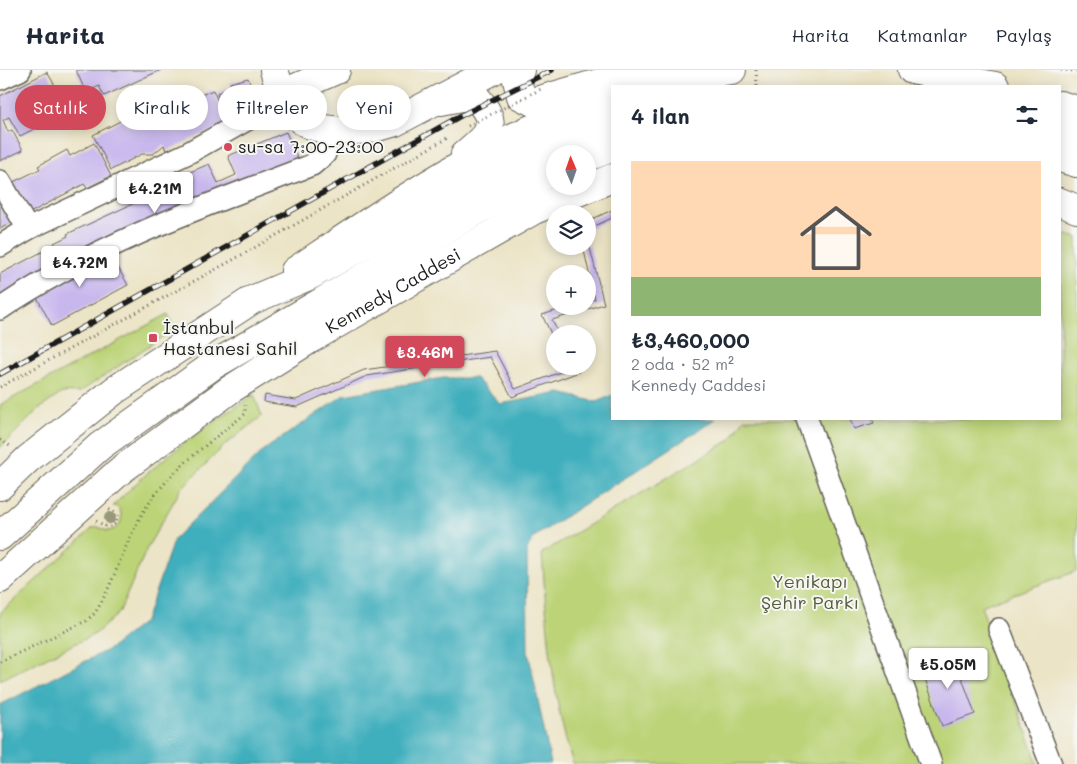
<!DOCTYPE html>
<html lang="tr">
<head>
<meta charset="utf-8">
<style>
  :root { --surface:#fff; --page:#f6f6f7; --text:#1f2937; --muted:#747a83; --line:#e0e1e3; --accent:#d1495b }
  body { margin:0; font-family:Mali,sans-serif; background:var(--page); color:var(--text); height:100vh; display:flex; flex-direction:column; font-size:19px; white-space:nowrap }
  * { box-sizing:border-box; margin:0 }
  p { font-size:16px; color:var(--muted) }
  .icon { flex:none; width:28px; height:28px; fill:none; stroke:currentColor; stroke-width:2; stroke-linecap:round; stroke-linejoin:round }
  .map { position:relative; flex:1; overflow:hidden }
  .side { position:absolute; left:611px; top:15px; width:450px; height:335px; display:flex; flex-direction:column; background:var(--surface); border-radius:0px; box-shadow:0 2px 12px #0003 }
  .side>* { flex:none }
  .hud { position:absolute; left:15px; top:15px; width:475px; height:45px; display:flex; gap:10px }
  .needle { width:32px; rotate:358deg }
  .tools { position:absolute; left:546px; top:75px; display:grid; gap:10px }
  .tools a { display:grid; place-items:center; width:50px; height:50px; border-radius:50%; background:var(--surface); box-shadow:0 2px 12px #0003; font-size:25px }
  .price { position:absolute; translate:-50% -42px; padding:0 11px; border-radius:5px; background:#fff; color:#222; font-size:16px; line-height:32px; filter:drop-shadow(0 1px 2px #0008) }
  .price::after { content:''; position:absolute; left:50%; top:30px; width:15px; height:11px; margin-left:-8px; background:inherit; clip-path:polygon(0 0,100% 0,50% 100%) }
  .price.selected { background:var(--accent); color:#fff }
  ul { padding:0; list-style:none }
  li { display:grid; align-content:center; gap:10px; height:265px; padding:0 20px }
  li span { display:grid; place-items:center; height:155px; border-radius:0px; color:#555 }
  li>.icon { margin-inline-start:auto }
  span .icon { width:90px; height:90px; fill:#fffc; stroke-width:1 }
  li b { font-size:21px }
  h2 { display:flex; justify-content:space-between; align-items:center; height:60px; padding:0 20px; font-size:21px }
  .pill { padding:0 18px; border-radius:22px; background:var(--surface); box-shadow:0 2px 12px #0003; font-size:18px; line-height:45px }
  .pill.selected { background:var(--accent); color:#fff }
  header { display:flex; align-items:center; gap:30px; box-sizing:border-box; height:70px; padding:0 25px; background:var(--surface); border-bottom:1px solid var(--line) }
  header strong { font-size:24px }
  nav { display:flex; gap:28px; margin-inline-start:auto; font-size:18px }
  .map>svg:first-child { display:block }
</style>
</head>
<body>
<header>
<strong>Harita</strong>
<nav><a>Harita</a><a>Katmanlar</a><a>Paylaş</a></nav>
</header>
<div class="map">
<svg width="1077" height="694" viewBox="0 0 1077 694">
  <rect width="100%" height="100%" fill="#f6f6f2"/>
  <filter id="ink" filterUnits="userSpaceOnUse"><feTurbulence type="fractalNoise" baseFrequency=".02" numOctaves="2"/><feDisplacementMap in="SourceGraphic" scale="10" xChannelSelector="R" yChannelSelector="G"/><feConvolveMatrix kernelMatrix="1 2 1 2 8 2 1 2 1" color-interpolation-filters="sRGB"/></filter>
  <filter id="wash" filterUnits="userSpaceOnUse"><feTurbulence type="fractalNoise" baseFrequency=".0096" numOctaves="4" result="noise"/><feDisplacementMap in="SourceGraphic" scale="20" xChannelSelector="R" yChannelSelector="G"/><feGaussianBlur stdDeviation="1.12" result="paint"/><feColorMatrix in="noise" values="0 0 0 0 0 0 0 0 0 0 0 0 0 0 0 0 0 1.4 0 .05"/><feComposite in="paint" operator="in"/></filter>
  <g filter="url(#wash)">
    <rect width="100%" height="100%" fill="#ece4c6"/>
    <g fill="#bcd377" stroke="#6c784a">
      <path d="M1060,163L1077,168V501L981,536L1038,694H573C551,626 547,553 542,483L730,370L744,349H1060Z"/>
      <path d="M168,244L174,259L80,322L62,323L39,339L0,378V335Z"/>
      <path d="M254,325L262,346L226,374L181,419L147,478L119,543L95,564L0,610V543L93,458L98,457L107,461C121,460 125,448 118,437L113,436C155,392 203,358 254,325Z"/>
    </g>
    <path fill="#41afbd" stroke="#2e666c" d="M443,308H476L500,334L560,323L597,332L612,325V349H716L534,467L527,480L528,581L551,694H0V635L111,578L145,551L174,469L264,380L344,325Z"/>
    <g id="blocks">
      <g fill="#c8b7ed">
        <path d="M76,0H161L104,26L99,16L86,23Z"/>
        <path d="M47,2L70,41L20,66L9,47L3,50L8,62L12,60L23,80L0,91V26Z"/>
        <path d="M248,8L258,39L166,81L164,75L153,84H142L111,100L93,65L124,49L128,55L213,20L224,45L217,23L232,17L230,13Z"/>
        <path d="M286,62L302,99L0,232V204L55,175L54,173L68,166L67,164L178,113L176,108L209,94L218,113L236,105L228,86Z"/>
        <path d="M94,73L111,106L87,118L84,114L26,145L9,114L40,99L38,96L67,80L70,86Z"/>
        <path d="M0,125L14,151L0,159Z"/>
        <path d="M612,140V148L588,159V151Z"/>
        <path d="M588,170L604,234L552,250L559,264H555V272L542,245L571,236H588V231L595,229L583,176H588Z"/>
        <path d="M108,180L128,215L52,256L33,220Z"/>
        <path d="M495,281L515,319L569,299L567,296H576L579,302L512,327L490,287L367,306L297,337L264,332L265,325L296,330L364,300Z"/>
        <path d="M850,349H872L874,353L854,359Z"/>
        <path d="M953,583L975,644L942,656L920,595Z"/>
      </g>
    </g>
  </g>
  <g filter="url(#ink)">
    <use href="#blocks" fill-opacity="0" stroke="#656258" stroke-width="1"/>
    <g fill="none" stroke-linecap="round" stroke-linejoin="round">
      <g stroke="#656258" stroke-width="24">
        <g id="minor">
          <path d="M0,9L20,0"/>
          <path d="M0,111L28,159"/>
          <path d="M0,176L28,159L188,83L250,48L282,24"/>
          <path d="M0,239C94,175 206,135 312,95L325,84L330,59"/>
          <path d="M807,349L931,694"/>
          <path d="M999,559L1051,694"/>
        </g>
      </g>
      <g stroke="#656258" stroke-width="30">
        <g id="major">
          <path d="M274,0C278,13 282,28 290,39C311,69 366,62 395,52L494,0"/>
          <path d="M520,0L517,10L521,26L533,32L619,7H638L660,10"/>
          <path d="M912,0L995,16"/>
          <path d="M644,16L660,10L732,0"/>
          <path d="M282,24L336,0"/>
          <path d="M441,31L462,27H476C500,55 490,63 465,84"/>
          <path d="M1060,35L1077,40"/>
          <path d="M1060,132L1077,139"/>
          <path d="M295,201C358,159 422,115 489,79C529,58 571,43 612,28"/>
          <path id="s1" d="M0,509L121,400L231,319L312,268L534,140L612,108"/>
        </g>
      </g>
      <g stroke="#656258" stroke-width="30">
        <g id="highway">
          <path d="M1060,60L1077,65"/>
          <path d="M588,87L612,78"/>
          <path d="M1060,88L1077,93"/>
          <path d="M0,416L28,389L115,320L252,230L311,205L493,102L546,77L612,50"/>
          <path d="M0,466L100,376L212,296L480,139L555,100"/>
        </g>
      </g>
      <g stroke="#656258" stroke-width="3" stroke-dasharray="1 4" stroke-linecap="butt">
        <path d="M756,0L757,16"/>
        <path d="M1061,0L1077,1"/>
        <path d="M0,317L231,191L449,67"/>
        <path d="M0,370L10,376"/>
        <path d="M96,451L107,457L116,454L117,444L108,439"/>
        <path d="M0,592L86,551L95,543C114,513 123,477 141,446C165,403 208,374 245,344V335"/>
      </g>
      <use href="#minor" stroke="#fff" stroke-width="21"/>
      <use href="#major" stroke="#fff" stroke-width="28"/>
      <use href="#highway" stroke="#fff" stroke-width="28"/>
      <g stroke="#1c1c1c" stroke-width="5.5">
        <path id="rail" d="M0,304L462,45L552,0"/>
      </g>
      <use href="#rail" stroke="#f6f6f2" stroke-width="4" stroke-dasharray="11" stroke-linecap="butt"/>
      <path stroke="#656258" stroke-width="3" stroke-dasharray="1 4" stroke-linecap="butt" d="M468,56L541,19"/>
    </g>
    <circle fill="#98997a" cx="110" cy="448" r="6"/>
  </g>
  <g fill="#d1495b" stroke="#f6f6f2" stroke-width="2">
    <circle cx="228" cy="77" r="5"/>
    <rect x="148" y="263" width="10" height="10" rx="2.5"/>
  </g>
  <g text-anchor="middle" stroke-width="4" stroke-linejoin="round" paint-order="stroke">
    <g font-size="18" fill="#1c1c1c" stroke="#f6f6f2" text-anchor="start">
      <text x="238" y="83">su-sa 7:00-23:00</text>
      <text x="163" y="264">İstanbul<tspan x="163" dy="21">Hastanesi Sahil</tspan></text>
    </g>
    <g font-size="18" fill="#1c1c1c" stroke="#f6f6f2">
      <text dy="6" stroke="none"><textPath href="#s1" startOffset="489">Kennedy Caddesi</textPath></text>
    </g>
    <g font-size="18" fill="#545c3c" stroke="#f6f6f2">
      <text x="810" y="518">Yenikapı<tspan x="810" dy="21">Şehir Parkı</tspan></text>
    </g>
  </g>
</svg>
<div class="tools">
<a><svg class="needle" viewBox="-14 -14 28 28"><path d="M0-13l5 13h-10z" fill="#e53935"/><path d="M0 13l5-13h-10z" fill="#747a83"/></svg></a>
<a><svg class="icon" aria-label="layers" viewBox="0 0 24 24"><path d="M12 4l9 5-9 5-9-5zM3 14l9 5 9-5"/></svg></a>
<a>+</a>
<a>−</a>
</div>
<b class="price" style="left:155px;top:144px">₺4.21M</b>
<b class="price" style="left:80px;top:218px">₺4.72M</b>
<b class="price selected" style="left:425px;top:308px">₺3.46M</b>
<b class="price" style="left:948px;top:620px">₺5.05M</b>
<div class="hud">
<a class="pill selected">Satılık</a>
<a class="pill">Kiralık</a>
<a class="pill">Filtreler</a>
<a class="pill">Yeni</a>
</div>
<section class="side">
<h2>4 ilan<svg class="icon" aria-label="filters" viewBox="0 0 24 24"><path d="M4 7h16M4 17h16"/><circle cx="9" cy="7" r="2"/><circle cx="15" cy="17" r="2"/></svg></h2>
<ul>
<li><span style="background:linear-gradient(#ffd9b3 75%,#8fb573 0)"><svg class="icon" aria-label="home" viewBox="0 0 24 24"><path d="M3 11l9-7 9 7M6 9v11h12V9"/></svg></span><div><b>₺3,460,000</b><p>2 oda · 52 m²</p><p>Kennedy Caddesi</p></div></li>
</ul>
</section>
</div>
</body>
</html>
